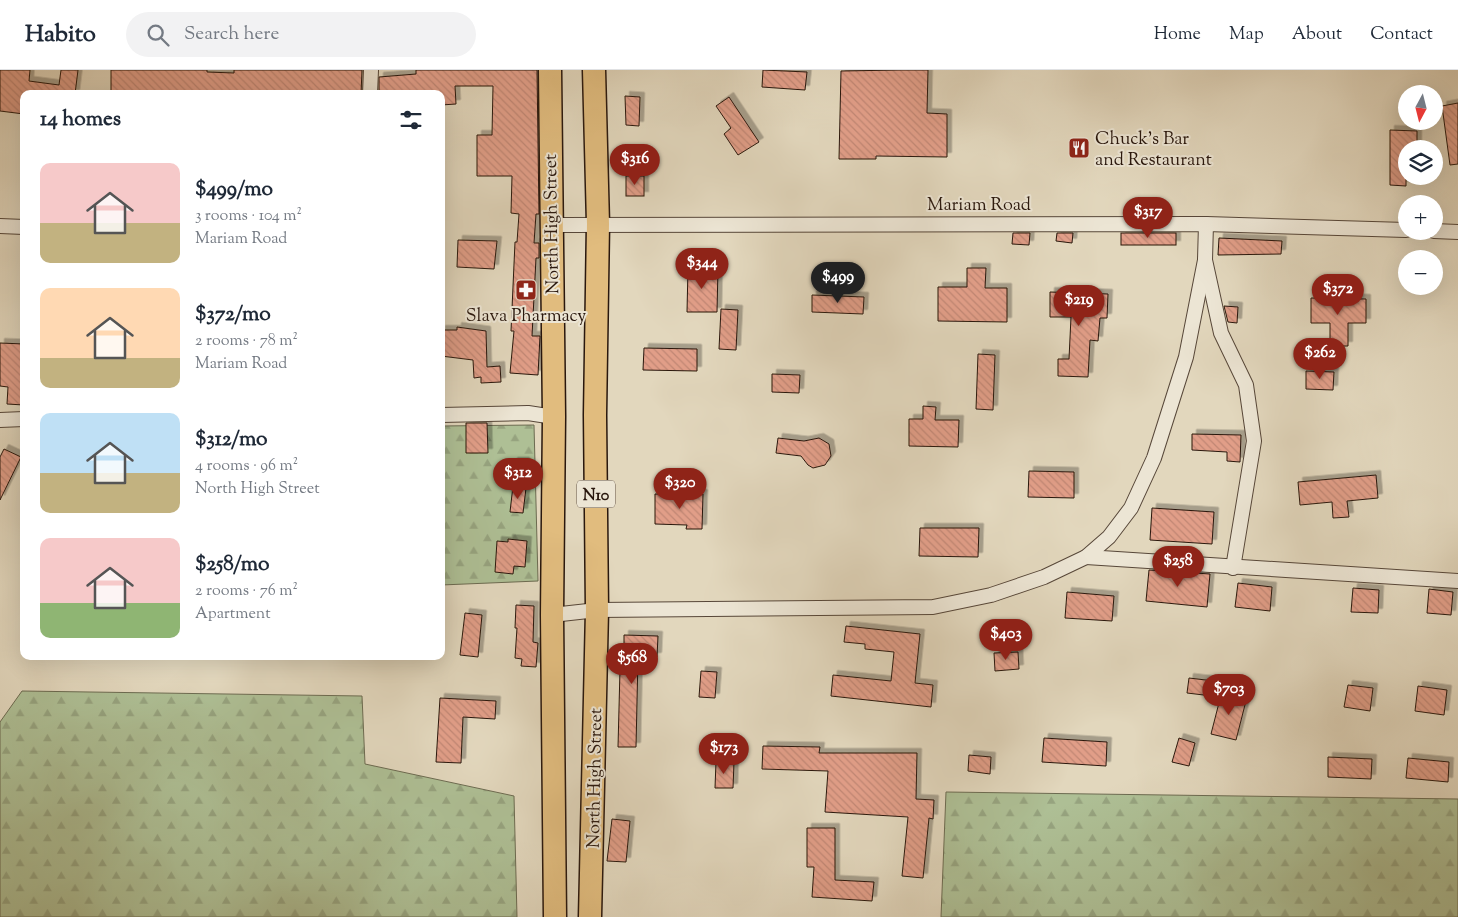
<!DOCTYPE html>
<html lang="en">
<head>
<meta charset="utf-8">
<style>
  :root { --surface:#fff; --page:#f2f2f3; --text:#1f2937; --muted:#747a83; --line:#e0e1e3; --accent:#8f2418 }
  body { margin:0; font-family:"Sorts Mill Goudy",serif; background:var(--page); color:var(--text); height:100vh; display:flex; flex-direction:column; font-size:19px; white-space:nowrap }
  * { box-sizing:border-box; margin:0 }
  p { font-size:16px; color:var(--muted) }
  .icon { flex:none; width:28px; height:28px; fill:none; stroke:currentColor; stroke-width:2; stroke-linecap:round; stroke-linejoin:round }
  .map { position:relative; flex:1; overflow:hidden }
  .side { position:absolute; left:20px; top:20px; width:425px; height:570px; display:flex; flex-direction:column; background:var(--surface); border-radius:10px; box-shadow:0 5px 20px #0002 }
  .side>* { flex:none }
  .needle { width:32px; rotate:187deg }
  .fabs { position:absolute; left:1398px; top:15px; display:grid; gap:10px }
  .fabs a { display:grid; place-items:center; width:45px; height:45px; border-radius:50%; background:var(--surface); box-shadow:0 5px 20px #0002; font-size:25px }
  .price { position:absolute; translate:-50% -42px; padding:0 11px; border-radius:18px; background:var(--accent); color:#fff; font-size:16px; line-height:32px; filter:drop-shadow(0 1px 2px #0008) }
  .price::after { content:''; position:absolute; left:50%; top:30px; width:15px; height:11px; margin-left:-8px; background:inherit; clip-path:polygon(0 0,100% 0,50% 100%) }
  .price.active { background:#222; color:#fff }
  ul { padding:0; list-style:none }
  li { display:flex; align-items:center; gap:15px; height:125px; padding:0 20px }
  li span { display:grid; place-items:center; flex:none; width:140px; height:100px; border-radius:10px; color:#555 }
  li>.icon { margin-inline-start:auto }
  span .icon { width:60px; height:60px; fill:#fffc; stroke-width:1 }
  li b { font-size:21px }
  h2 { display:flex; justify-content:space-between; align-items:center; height:60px; padding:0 20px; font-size:21px }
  header { display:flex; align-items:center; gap:30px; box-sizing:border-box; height:70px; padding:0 25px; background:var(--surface); border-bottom:1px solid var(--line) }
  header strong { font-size:24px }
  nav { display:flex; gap:28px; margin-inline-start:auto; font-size:18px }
  .search { width:350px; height:45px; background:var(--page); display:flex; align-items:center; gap:12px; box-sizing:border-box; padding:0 18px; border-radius:28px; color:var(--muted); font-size:19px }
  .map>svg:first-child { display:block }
</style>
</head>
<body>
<header>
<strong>Habito</strong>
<div class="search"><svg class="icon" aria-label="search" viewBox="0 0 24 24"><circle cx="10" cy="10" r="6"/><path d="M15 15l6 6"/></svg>Search here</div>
<nav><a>Home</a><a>Map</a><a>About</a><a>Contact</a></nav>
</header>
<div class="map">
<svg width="1458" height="847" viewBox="0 0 1458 847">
  <defs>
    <pattern id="forest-firs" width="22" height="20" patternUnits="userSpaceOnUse" patternTransform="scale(1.25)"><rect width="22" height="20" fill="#aebf95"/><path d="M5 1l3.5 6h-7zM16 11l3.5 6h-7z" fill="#96a37f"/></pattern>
    <pattern id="building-back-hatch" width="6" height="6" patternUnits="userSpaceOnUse" patternTransform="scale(1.25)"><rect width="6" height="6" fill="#e19e88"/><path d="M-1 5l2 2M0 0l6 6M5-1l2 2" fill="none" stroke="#c18774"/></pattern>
    <filter id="shadow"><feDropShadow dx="4.5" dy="-4.5" stdDeviation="0" flood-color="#0004"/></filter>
  </defs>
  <rect width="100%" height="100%" fill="#e2d7bd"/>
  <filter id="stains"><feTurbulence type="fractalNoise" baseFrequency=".004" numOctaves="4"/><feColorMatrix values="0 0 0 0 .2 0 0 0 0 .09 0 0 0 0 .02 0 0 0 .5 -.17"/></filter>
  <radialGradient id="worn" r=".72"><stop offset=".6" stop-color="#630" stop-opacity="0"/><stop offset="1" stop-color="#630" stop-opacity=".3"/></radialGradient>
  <g fill="url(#forest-firs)" stroke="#6c6b51">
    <path d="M534,355L538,511L441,515V356Z"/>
    <path d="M22,621L362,626L365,694L514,726L517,847H0V652Z"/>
    <path d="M946,722L1458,729V847H941Z"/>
  </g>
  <g fill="url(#building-back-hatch)" stroke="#29170d" filter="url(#shadow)">
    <path d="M0,0H30L29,11L59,15L61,0H78L75,24H24V44L0,41Z"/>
    <path d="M111,0H207V2L234,3V0H362L361,24H111Z"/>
    <path d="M416,0H537L539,144H536L534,173H539V188H536L532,266H540L538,305L510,303L514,261H511L515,172H517L519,144L511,143L512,106H477V65H492L493,16H455L456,34L441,35V24H379V7L416,4Z"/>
    <path d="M763,0L807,2L805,20L762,17Z"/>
    <path d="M900,0H928L927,43L947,44V87L876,86V89H839L841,1Z"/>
    <path d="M625,26L640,27L639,56L626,55Z"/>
    <path d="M729,27L759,72L738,85L724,64L731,58L716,36Z"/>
    <path d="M1458,33V94L1450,95L1442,36Z"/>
    <path d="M1390,60L1417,61V79H1406V116L1390,115Z"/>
    <rect x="626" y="106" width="18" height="20"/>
    <path d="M1013,163H1030L1029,175L1012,174Z"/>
    <path d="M1057,163H1073L1072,173L1056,171Z"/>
    <rect x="1121" y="163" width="55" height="12"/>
    <path d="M1219,168L1282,171L1281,184L1218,185Z"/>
    <path d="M458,170L497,171L494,199L457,197Z"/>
    <path d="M688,198H718L717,242H687Z"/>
    <path d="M967,198H986L985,218H1007V252L938,251V217H967Z"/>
    <path d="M1050,222L1108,224L1107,248H1100L1098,271L1090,270L1088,307L1058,306V289H1069L1071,247H1050Z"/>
    <path d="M812,225L864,227L863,244L812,242Z"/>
    <path d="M1311,228L1366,229V253H1348V276H1330V253H1311Z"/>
    <path d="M1224,236L1238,237L1237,253L1228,252Z"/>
    <path d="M721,239L738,240L736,280L719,279Z"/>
    <path d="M457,257L486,261L487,297L500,296L501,312L481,313V307L474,308L473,290L441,286V260H457Z"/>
    <path d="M0,273L24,274V335L7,334L8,317L0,316Z"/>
    <path d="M644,278L697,279V301L643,300Z"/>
    <path d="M978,284L995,285L993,340L976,339Z"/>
    <path d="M1306,301L1334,302L1333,320L1306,319Z"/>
    <path d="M772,304L800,305L799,323L772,322Z"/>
    <path d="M923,336L936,337L935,350H959L958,377L909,376V349H923Z"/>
    <path d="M466,353H487L488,383H466Z"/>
    <path d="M1192,364L1241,365L1240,392L1227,391V382L1192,380Z"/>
    <path d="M778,368L804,371L819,368L829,374L831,386L825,395L813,398L808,395L801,386L776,383Z"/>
    <path d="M4,379L21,387L0,430V387Z"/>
    <path d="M513,392H525V415L511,414Z"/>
    <path d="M1029,401L1074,402V428L1028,427Z"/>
    <path d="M1376,405L1378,428L1347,431L1349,447L1333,448L1332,432L1300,435L1298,412Z"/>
    <path d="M513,416L526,418L523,443L510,442Z"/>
    <path d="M655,424H703L702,459H686L687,455L655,454Z"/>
    <path d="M1152,438L1214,442L1212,474L1150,470Z"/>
    <path d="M920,458H979L978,487L919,486Z"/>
    <path d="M508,469L527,471L525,497L514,496L513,504L495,502L497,471L508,472Z"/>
    <path d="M1149,500L1210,504L1207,537L1146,531Z"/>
    <path d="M1238,513L1272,517L1270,541L1235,537Z"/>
    <path d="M1353,518L1379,520L1378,543L1351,542Z"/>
    <path d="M1429,519L1453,522L1451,545L1427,543Z"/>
    <path d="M1067,522L1114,526L1112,551L1065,548Z"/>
    <path d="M516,535L534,536L533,572L538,573L536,597L521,596L522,589L515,588L517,558H515Z"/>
    <path d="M465,543L482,545L478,587L460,585Z"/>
    <path d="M846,556L920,564L915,613L933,615L931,637L831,626L833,605L891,611L894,582L865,579V574L844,572Z"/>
    <path d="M624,565L658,566L657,587H638L636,677H618L620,599H624Z"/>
    <path d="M1018,582L1019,599L995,601L994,583Z"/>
    <path d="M701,601L717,602L715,628L699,627Z"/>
    <path d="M1189,608L1214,611L1212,626L1187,623Z"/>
    <path d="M1348,615L1373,618L1370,641L1344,637Z"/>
    <path d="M1418,616L1447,620L1444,645L1415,641Z"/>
    <path d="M1222,621L1247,627L1236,670L1211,664Z"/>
    <path d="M440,628L496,631L495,649L463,647L461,693L436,692Z"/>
    <path d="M1044,668L1107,672L1106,696L1042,692Z"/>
    <path d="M1179,668L1195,673L1189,696L1172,692Z"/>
    <path d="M763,676L820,677L819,683H917L916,729L934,730L933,749L929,748L923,808L902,806L908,747L825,742L828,701L762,699Z"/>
    <path d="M969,685L991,687L990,704L968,701Z"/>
    <path d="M1328,687L1372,689L1371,709L1328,707Z"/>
    <path d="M1408,688L1449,692L1448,712L1406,708Z"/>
    <path d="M716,692H734L733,718H715Z"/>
    <path d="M612,749L630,751L626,792L607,791Z"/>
    <path d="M807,758H835V810L874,812L872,831L812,827L814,797H807Z"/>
  </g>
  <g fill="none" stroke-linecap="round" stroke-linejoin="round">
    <g stroke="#574739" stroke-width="16">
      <g id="minor">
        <path d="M370,24L371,0"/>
        <path d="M1206,154L1205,190L1221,263L1246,315L1254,371L1233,498"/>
        <path d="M552,155L1206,154L1406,160"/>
        <path d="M0,156L24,157"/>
        <path d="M1434,161L1458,162"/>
        <path d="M441,345L528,343L554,347"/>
        <path d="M0,350L24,349"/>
        <path d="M1086,487L1458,511"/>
        <path d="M552,545L597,540L933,537L991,525L1044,507L1086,487L1109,467L1131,438L1154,388L1186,287L1205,190"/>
      </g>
    </g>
    <g stroke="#29170d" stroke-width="25">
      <g id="trunk">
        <path d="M550,0L554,347L552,545L555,847"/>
        <path d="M590,847L597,540L595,345L598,154L594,0"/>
      </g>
    </g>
    <use href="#minor" stroke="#ece5d4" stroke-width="14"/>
    <use href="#trunk" stroke="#e1bc7e" stroke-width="22"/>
  </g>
  <defs>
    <g id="restaurant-square" transform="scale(1.125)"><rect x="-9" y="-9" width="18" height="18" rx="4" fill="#8f2418" stroke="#ece5d4"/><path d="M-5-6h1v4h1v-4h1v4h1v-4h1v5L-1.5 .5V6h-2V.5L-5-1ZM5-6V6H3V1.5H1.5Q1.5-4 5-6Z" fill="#fff"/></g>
    <g id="pharmacy-square" transform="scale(1.125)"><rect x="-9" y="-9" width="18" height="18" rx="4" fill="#8f2418" stroke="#ece5d4"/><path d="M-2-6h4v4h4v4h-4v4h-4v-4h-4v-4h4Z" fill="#fff"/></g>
  </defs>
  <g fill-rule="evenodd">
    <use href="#restaurant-square" x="1079" y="78"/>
    <use href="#pharmacy-square" x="526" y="220"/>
  </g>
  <g text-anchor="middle" stroke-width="4" stroke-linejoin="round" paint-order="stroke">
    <rect fill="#ece5d4" stroke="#645549" stroke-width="1" x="577" y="410.5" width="38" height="27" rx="4"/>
    <g font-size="16" font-weight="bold" fill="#29170d">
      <text x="596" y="430">N10</text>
    </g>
    <g font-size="18" fill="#29170d" stroke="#ece5d4" text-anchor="start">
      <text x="1095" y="74">Chuck's Bar<tspan x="1095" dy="21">and Restaurant</tspan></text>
      <text x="526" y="251" text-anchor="middle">Slava Pharmacy</text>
    </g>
    <g font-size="18" fill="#29170d" stroke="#ece5d4">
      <text x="979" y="140">Mariam Road</text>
      <text transform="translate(551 154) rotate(-91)" y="6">North High Street</text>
      <text transform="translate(594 708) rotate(-89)" y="6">North High Street</text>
    </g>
  </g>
  <rect width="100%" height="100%" filter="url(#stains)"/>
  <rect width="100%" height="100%" fill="url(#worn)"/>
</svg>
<div class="fabs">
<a><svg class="needle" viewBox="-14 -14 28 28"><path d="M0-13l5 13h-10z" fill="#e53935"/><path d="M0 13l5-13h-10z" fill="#747a83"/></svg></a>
<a><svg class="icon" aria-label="layers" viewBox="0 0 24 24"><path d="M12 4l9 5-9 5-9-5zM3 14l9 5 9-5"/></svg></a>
<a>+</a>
<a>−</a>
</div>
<b class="price" style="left:635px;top:116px">$316</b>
<b class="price" style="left:1148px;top:169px">$317</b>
<b class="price" style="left:702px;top:220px">$344</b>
<b class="price active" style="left:838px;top:234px">$499</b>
<b class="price" style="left:1338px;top:246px">$372</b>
<b class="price" style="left:1079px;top:257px">$219</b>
<b class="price" style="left:1320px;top:310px">$262</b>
<b class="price" style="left:518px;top:430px">$312</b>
<b class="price" style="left:680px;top:440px">$320</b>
<b class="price" style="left:1178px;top:518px">$258</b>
<b class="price" style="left:1006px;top:591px">$403</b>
<b class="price" style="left:632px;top:615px">$568</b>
<b class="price" style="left:1229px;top:646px">$703</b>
<b class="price" style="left:724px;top:705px">$173</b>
<section class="side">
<h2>14 homes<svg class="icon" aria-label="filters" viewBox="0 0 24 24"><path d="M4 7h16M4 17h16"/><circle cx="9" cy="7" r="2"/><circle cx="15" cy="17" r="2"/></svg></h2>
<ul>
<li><span style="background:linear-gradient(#f6c9c9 60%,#c2b280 0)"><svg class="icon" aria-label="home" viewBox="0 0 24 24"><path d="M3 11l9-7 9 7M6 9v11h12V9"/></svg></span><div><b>$499/mo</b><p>3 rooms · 104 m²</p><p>Mariam Road</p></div></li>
<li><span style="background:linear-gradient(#ffd9b3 70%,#c2b280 0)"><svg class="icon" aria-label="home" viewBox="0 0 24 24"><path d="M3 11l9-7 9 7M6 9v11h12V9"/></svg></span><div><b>$372/mo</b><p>2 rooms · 78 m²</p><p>Mariam Road</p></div></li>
<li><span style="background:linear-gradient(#bfe0f5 60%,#c2b280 0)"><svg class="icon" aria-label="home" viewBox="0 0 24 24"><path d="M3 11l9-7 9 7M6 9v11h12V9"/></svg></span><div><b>$312/mo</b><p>4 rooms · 96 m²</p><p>North High Street</p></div></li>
<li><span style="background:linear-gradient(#f6c9c9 65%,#8fb573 0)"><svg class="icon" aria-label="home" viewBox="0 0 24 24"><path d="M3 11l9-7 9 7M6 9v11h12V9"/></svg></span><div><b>$258/mo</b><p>2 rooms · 76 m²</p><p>Apartment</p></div></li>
</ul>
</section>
</div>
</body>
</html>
